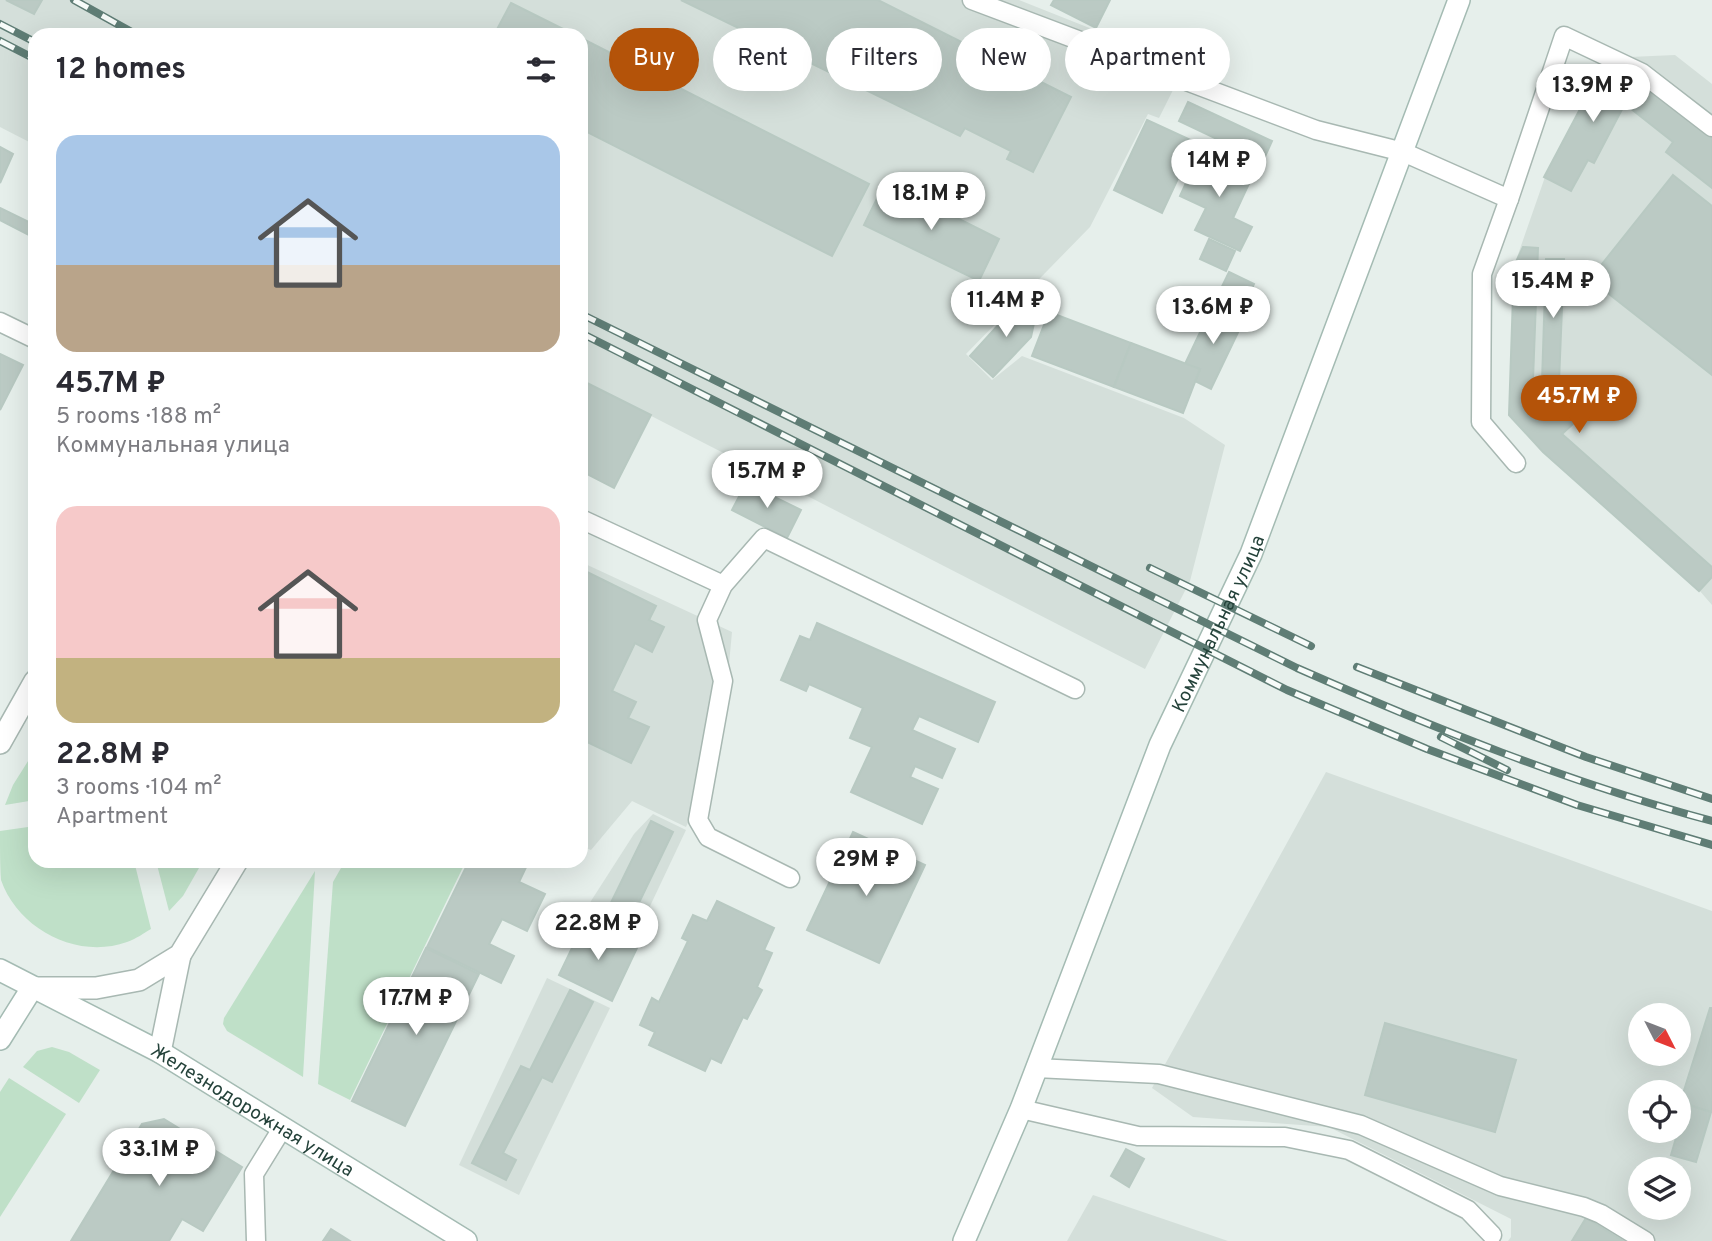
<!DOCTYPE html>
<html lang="en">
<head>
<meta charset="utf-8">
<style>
  :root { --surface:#fff; --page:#f2f2f3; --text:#2b2b33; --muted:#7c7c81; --accent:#b45309 }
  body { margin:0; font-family:Overpass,sans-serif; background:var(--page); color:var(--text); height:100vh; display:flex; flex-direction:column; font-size:26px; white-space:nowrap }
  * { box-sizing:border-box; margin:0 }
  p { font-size:23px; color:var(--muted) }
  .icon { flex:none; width:38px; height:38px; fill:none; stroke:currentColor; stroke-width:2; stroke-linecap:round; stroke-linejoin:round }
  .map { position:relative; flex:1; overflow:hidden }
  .side { position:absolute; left:28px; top:28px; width:560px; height:840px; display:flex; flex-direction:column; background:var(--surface); border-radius:21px; box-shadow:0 7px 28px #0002 }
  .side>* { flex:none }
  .banner { position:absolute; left:609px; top:28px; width:665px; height:63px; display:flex; gap:14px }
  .needle { width:46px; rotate:132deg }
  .tools { position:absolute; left:1628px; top:1003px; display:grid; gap:14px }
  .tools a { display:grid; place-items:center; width:63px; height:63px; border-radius:50%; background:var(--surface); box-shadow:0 7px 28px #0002; font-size:35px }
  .price { position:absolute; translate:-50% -60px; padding:0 16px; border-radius:24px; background:#fff; color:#222; font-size:23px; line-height:46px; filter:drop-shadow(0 2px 4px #0008) }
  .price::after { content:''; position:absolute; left:50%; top:42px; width:21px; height:16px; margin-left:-10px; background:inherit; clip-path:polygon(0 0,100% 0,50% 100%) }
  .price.selected { background:var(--accent); color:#fff }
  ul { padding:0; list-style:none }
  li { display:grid; align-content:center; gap:14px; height:371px; padding:0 28px }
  li span { display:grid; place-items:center; height:217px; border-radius:21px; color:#555 }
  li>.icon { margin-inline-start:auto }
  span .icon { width:126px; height:126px; fill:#fffc; stroke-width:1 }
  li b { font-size:30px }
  h2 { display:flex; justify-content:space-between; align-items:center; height:84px; padding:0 28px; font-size:30px }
  .pill { padding:0 24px; border-radius:32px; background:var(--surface); box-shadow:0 7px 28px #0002; font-size:24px; line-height:63px }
  .pill.selected { background:var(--accent); color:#fff }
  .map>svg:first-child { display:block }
</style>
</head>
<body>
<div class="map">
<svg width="1712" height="1241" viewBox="0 0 1712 1241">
  <rect width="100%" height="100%" fill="#e6efeb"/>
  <g fill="#d4dfda" fill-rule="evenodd">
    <path d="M0,0H1019L1185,66L1159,118L1148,114L1090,227L966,354L992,380L1022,356L1184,418L1225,445L1190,581L1145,669L581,380V35H35V145L0,127Z"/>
    <path d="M1675,55L1712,84V605L1699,590L1543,452L1509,415L1514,266L1545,177L1607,58Z"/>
    <path d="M581,562L732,632L721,750L686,827L632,801L591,850L581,846Z"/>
    <path d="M1326,772L1712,911V1241H1508L1511,1237V1219L1329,1127L1193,1117L1152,1088ZM1640,1015H1678V1054H1640ZM1640,1092H1678V1130H1640ZM1640,1169H1678V1208H1640Z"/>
    <path d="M653,814L686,830L634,940L582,915L634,834Z"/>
    <path d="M547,978L610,1008L519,1195L459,1165Z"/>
    <path d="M1093,1195L1228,1241H1067Z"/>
  </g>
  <g fill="#bfe0c8">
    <path d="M35,750V800L5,805L13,785Z"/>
    <path d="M35,826V861H134L151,929C144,933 136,939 127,942C77,960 18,929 1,880C0,866 0,846 0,831Z"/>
    <path d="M156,861H203L183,896L169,911Z"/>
    <path d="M345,861H466L350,1100L318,1084L333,882Z"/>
    <path d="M315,871L303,1077L227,1031L223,1024L224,1018Z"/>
    <path d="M52,1047L69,1052L100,1070L79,1103L23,1067L37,1051Z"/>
    <path d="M9,1078L66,1114L0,1217V1092Z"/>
  </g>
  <g fill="#bbcac4" stroke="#b8c9c2" stroke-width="2">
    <path d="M6,0H42L34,14Z"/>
    <path d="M681,0H878L1071,97L1033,172L1007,159L1011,151L965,128L960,136Z"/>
    <path d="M1054,0H1110L1096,28L1051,5Z"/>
    <path d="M511,3L575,35H494Z"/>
    <path d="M581,38L869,184L832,256L581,129Z"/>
    <path d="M1607,58L1640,75L1594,163L1588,160L1571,191L1544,177Z"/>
    <path d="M1643,82L1712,137V188L1666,152L1673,142L1625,104Z"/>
    <path d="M1188,102L1272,141L1263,161L1179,121Z"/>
    <path d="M1147,120L1195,142L1162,213L1114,190Z"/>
    <path d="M0,147L13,154L0,183Z"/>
    <path d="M1201,150L1253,175L1233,218L1252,227L1240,251L1195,230L1206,208L1180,196Z"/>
    <path d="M1673,175L1712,206V375L1590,279Z"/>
    <path d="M885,182L999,239L979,281L864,225Z"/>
    <path d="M0,208L35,225L31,236L0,220Z"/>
    <path d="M1209,239L1235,251L1226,271L1200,259Z"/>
    <path d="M1523,247L1538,248L1533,380L1574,423L1562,434L1712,567V577L1699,591L1543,452L1509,415L1514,266Z"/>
    <path d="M1546,259H1564L1559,382H1542Z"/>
    <path d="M1229,272L1254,284L1237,319L1212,307Z"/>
    <path d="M1021,300L1036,314L1031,337L993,377L970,356Z"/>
    <path d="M1212,307L1243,322L1211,389L1195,381L1200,369L1185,364Z"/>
    <path d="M1049,312L1131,343L1114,387L1032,356Z"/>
    <path d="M1131,343L1200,369L1183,413L1114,387Z"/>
    <path d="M0,354L23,365L0,410Z"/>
    <path d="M581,380L651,415L614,488L581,471Z"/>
    <path d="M746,483L801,510L787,538L732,510Z"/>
    <path d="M587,572L656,606L649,620L664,627L652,652L635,643L612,691L636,702L628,718L649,727L631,763L581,739V635L588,621L581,617V583Z"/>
    <path d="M817,623L995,702L978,742L919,716L912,730L955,749L942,778L915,766L910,777L938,789L922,824L851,792L872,747L850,738L863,708L809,684L806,691L781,680L800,636L810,640Z"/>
    <path d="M651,821L673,832L624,934L601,923Z"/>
    <path d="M853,832L925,865L879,963L807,930Z"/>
    <path d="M469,861H529L519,882L545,894L527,931L502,919L489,944L514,956L501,983L427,947Z"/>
    <path d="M717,901L774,928L764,950L772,953L757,987L762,990L747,1019L743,1017L721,1063L711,1058L705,1071L649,1045L655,1032L640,1025L652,998L659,1002L688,941L682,938L693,915L707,921Z"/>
    <path d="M584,923L637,948L612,1001L559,975Z"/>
    <path d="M426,948L479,974L405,1126L352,1101Z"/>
    <path d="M570,990L593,1002L552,1082L542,1077L503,1153L516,1160L506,1180L472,1163L521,1066L530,1070Z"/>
    <path d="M1710,1008H1712V1112L1680,1103Z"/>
    <path d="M1385,1023L1516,1060L1495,1132L1365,1095Z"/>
    <path d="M1686,1104L1711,1112L1696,1162L1671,1155Z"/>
    <path d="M164,1119L242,1167L203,1231L182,1219L169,1241H71L142,1124Z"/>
    <path d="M1126,1149L1144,1159L1129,1187L1111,1176Z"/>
    <path d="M1586,1218L1623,1241H1572Z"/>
    <path d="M331,1229L350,1241H323Z"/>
  </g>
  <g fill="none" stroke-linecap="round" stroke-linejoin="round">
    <g stroke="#a8b8b2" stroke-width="21">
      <g id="service">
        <path d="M972,0L1316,130L1403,152L1509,199L1564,36L1642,73L1712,127"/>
        <path d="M1509,199L1482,274L1481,422L1516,463"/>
        <path d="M0,322L35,339"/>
        <path d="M581,519L723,585"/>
        <path d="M790,878L708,837L698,820L723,681L707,620L723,585L764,538L1075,689"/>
        <path d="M1036,1068L1159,1074L1361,1125L1500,1186L1584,1207L1601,1214L1645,1241"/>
        <path d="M1021,1109L1138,1136L1285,1137L1349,1150L1468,1210L1492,1235"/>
        <path d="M256,1241L254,1174L283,1127"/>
      </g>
    </g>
    <g stroke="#a8b8b2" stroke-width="24">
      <g id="tertiary">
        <path d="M0,743L35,681"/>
        <path d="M32,988H96L139,980L180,955L237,861"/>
        <path d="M160,1052L180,955"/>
      </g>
    </g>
    <g stroke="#a4bbb3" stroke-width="24">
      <g id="secondary">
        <path id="s1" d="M0,970L160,1052L466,1241"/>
        <path d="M0,1039L32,988"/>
        <path id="s2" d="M964,1241L1021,1109L1160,745L1251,554L1459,0"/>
      </g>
    </g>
    <use href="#service" stroke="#fff" stroke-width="18"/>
    <use href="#tertiary" stroke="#fff" stroke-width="21"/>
    <use href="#secondary" stroke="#fff" stroke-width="21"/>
    <g stroke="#5f7d75" stroke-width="8">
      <g id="rail">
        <path d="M74,0L137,35"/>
        <path d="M0,24L35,42"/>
        <path d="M0,41L35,59"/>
        <path d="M581,314L1297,668C1431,727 1570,783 1712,821"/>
        <path d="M581,333L1287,690L1427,749L1577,805L1712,845"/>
        <path d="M1150,568L1311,646"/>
        <path d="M1357,667L1586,757L1712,799"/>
        <path d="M1441,737L1507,770"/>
      </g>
    </g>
    <use href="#rail" stroke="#f7fbf9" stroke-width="5" stroke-dasharray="16" stroke-linecap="butt"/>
  </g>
  <g text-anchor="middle" stroke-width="5" stroke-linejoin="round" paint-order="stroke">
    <g font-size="19" fill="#24423a" stroke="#f7fbf9">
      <text dy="7" stroke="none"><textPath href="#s2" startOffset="668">Коммунальная улица</textPath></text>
      <text dy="7" stroke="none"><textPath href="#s1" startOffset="289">Железнодорожная улица</textPath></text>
    </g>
  </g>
</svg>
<div class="tools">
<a><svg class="needle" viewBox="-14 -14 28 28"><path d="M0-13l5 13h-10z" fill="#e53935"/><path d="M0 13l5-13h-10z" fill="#7c7c81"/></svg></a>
<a><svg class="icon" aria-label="locate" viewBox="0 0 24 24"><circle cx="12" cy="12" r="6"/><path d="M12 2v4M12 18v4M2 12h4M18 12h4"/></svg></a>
<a><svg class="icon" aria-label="layers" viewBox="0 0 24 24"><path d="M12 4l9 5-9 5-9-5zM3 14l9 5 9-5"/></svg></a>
</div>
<b class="price" style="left:1593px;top:124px">13.9M ₽</b>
<b class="price" style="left:1219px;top:199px">14M ₽</b>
<b class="price" style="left:931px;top:232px">18.1M ₽</b>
<b class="price" style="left:1553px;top:320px">15.4M ₽</b>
<b class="price" style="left:1006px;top:339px">11.4M ₽</b>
<b class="price" style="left:1213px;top:346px">13.6M ₽</b>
<b class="price selected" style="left:1579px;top:435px">45.7M ₽</b>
<b class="price" style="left:767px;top:510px">15.7M ₽</b>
<b class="price" style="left:866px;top:898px">29M ₽</b>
<b class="price" style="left:598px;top:962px">22.8M ₽</b>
<b class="price" style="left:416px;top:1037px">17.7M ₽</b>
<b class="price" style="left:159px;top:1188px">33.1M ₽</b>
<div class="banner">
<a class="pill selected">Buy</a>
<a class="pill">Rent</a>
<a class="pill">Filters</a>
<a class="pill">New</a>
<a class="pill">Apartment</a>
</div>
<section class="side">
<h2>12 homes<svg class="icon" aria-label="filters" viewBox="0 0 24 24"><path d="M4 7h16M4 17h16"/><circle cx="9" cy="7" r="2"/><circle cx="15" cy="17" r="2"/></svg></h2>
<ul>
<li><span style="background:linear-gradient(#a9c7e8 60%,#b9a48a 0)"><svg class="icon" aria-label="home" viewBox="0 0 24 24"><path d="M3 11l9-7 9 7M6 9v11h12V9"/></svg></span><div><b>45.7M ₽</b><p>5 rooms · 188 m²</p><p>Коммунальная улица</p></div></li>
<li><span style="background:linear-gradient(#f6c9c9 70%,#c2b280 0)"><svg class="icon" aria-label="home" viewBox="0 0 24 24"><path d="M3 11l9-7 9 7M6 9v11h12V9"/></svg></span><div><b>22.8M ₽</b><p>3 rooms · 104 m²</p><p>Apartment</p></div></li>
</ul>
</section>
</div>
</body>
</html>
